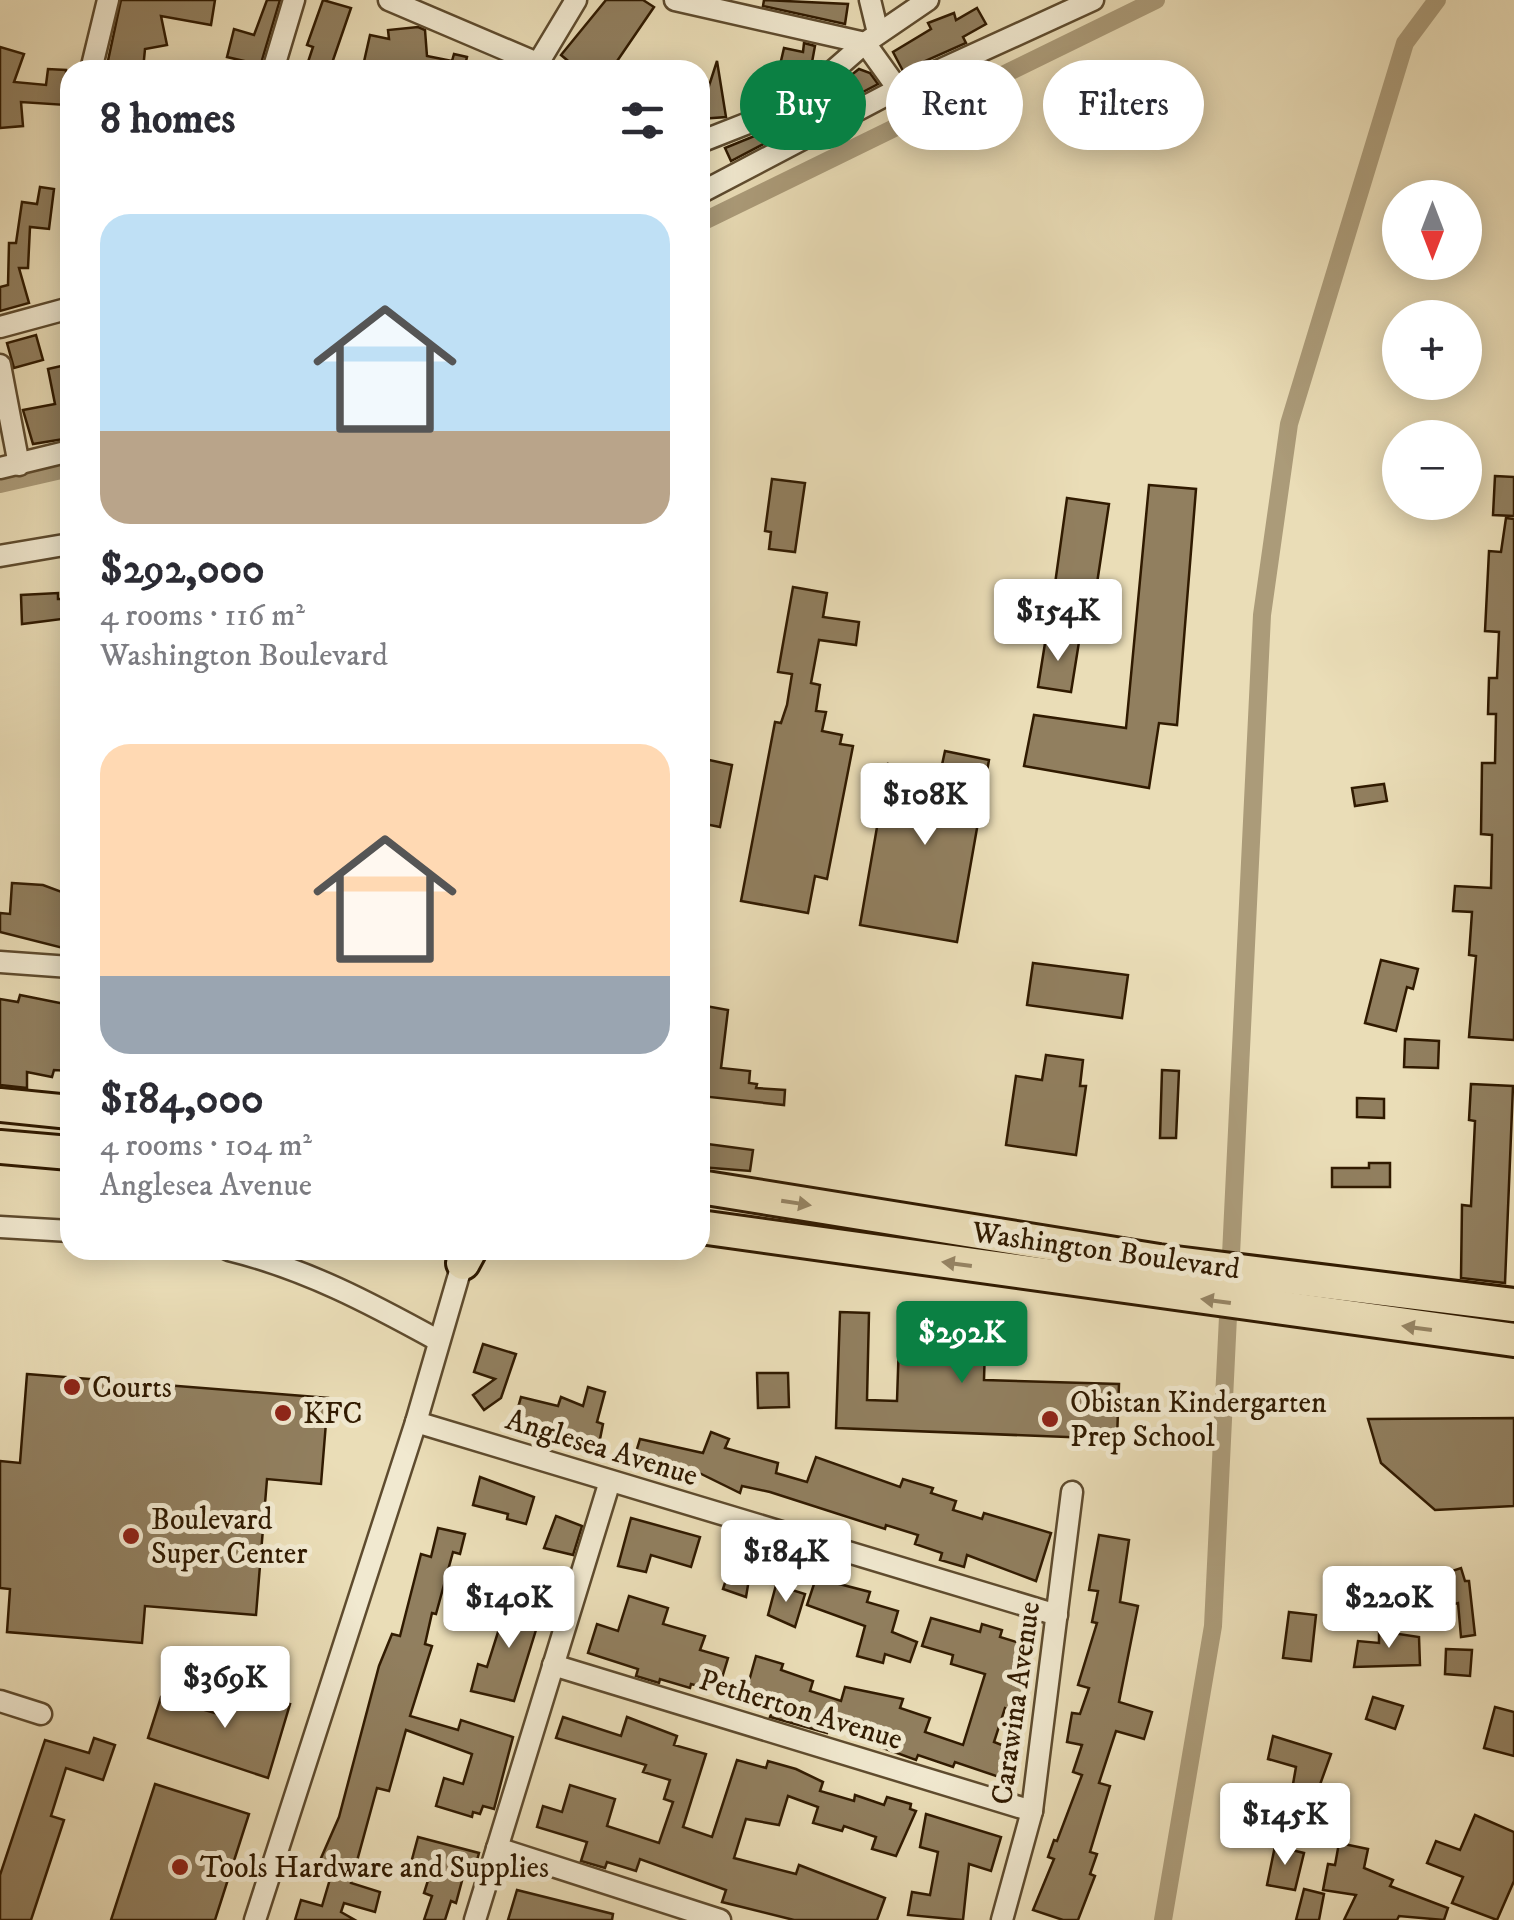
<!DOCTYPE html>
<html lang="en">
<head>
<meta charset="utf-8">
<style>
  :root { --surface:#fff; --page:#f7f7f7; --text:#2b2b33; --muted:#7c7c81; --accent:#0b8043 }
  body { margin:0; font-family:"IM FELL DW Pica",serif; background:var(--page); color:var(--text); height:100vh; display:flex; flex-direction:column; font-size:38px; white-space:nowrap }
  * { box-sizing:border-box; margin:0 }
  p { font-size:32px; color:var(--muted) }
  .icon { flex:none; width:55px; height:55px; fill:none; stroke:currentColor; stroke-width:2; stroke-linecap:round; stroke-linejoin:round }
  .map { position:relative; flex:1; overflow:hidden }
  .drawer { position:absolute; left:60px; top:60px; width:650px; height:1200px; display:flex; flex-direction:column; background:var(--surface); border-radius:30px; box-shadow:0 5px 25px #0003 }
  .drawer>* { flex:none }
  .banner { position:absolute; left:740px; top:60px; width:622px; height:90px; display:flex; gap:20px }
  .needle { width:65px; rotate:180deg }
  .controls { position:absolute; left:1382px; top:180px; display:grid; gap:20px }
  .controls a { display:grid; place-items:center; width:100px; height:100px; border-radius:50%; background:var(--surface); box-shadow:0 5px 25px #0003; font-size:50px }
  .price { position:absolute; translate:-50% -85px; padding:0 22px; border-radius:10px; background:#fff; color:#222; font-size:32px; line-height:65px; filter:drop-shadow(0 2px 5px #0008) }
  .price::after { content:''; position:absolute; left:50%; top:60px; width:30px; height:22px; margin-left:-15px; background:inherit; clip-path:polygon(0 0,100% 0,50% 100%) }
  .price.active { background:var(--accent); color:#fff }
  ul { padding:0; list-style:none }
  li { display:grid; align-content:center; gap:20px; height:530px; padding:0 40px }
  li span { display:grid; place-items:center; height:310px; border-radius:30px; color:#555 }
  li>.icon { margin-inline-start:auto }
  span .icon { width:180px; height:180px; fill:#fffc; stroke-width:1 }
  li b { font-size:42px }
  h2 { display:flex; justify-content:space-between; align-items:center; height:120px; padding:0 40px; font-size:42px }
  .tag { padding:0 35px; border-radius:45px; background:var(--surface); box-shadow:0 5px 25px #0003; font-size:35px; line-height:90px }
  .tag.active { background:var(--accent); color:#fff }
  .map>svg:first-child { display:block }
</style>
</head>
<body>
<div class="map">
<svg width="1514" height="1920" viewBox="0 0 1514 1920">
  <rect width="100%" height="100%" fill="#eaddb7"/>
  <filter id="stains"><feTurbulence type="fractalNoise" baseFrequency=".002" numOctaves="4"/><feColorMatrix values="0 0 0 0 .2 0 0 0 0 .09 0 0 0 0 .02 0 0 0 .5 -.17"/></filter>
  <radialGradient id="worn" r=".72"><stop offset=".6" stop-color="#630" stop-opacity="0"/><stop offset="1" stop-color="#630" stop-opacity=".3"/></radialGradient>
  <g fill="none" stroke-linecap="round" stroke-linejoin="round">
    <g stroke="#ab9b79" stroke-width="18">
      <path d="M700,223L1156,0"/>
      <path d="M0,484L70,468"/>
      <path d="M1163,1920L1213,1626L1262,615L1289,424L1405,43L1437,0"/>
    </g>
  </g>
  <g fill="#917f5f" stroke="#301a00" stroke-width="2.5">
    <path d="M121,0H215L211,25L161,16L167,45L145,49L143,70H106Z"/>
    <path d="M267,0H280L259,70H242L244,61L227,57L234,29L254,35Z"/>
    <path d="M323,0L351,8L330,69L308,62L313,47L307,45Z"/>
    <path d="M606,0H643L654,7L611,70H579L561,55Z"/>
    <path d="M764,0L848,4L845,24L763,6Z"/>
    <path d="M977,8L986,24L963,37L966,43L903,71L893,52L931,29L928,23L954,13L956,20Z"/>
    <path d="M418,27L425,30L427,56L452,61L454,54L467,57L464,70L363,66L370,35L389,39L388,30Z"/>
    <path d="M804,43L815,46L810,73L799,83L777,78L784,48L803,52Z"/>
    <path d="M0,47L24,54L14,82L46,85L48,69L66,70V105L21,102L23,126L0,128Z"/>
    <path d="M717,61L726,117L700,119V92H707Z"/>
    <path d="M859,69L870,73L878,84L840,104L831,91Z"/>
    <path d="M769,130L773,139L731,161L725,148Z"/>
    <path d="M40,187L54,189L49,229L30,227L28,268H19L29,303L0,311V287L8,285L9,243H16L22,202L37,204Z"/>
    <path d="M36,335L43,360L14,368L7,343Z"/>
    <path d="M70,364V438L33,444L23,410L55,404L48,369Z"/>
    <path d="M1495,476L1514,477V516L1493,515Z"/>
    <path d="M772,479L805,483L795,552L769,549L771,532L765,531Z"/>
    <path d="M1149,485L1196,489L1177,725L1159,723L1149,788L1024,766L1034,715L1126,728Z"/>
    <path d="M1067,498L1109,504L1096,590L1055,584Z"/>
    <path d="M1506,518L1514,519V1040L1469,1037L1476,956L1469,955L1472,912L1453,911L1455,886L1491,888L1492,835L1481,834L1482,763H1495L1496,714H1488L1489,678H1497L1499,632L1485,631L1489,551L1501,552Z"/>
    <path d="M793,587L827,593L823,617L859,622L856,645L819,640L811,683L820,685L816,711L826,712L822,731L842,735L840,744L853,746L827,879L815,876L808,913L741,901L775,722L781,723L787,705L792,674L778,672Z"/>
    <path d="M58,593V599H70V618L22,624L21,595Z"/>
    <path d="M1046,637L1079,642L1071,692L1038,687Z"/>
    <path d="M945,751L989,760L957,942L860,925L888,764L940,774Z"/>
    <path d="M700,758L732,765L720,827L700,823Z"/>
    <path d="M1384,784L1387,801L1355,806L1352,788Z"/>
    <path d="M12,883L43,885L70,895L67,949L0,932V913L10,914Z"/>
    <path d="M1381,960L1418,969L1413,989L1407,987L1396,1031L1365,1023Z"/>
    <path d="M1033,963L1128,975L1122,1018L1027,1005Z"/>
    <path d="M20,995L70,1005V1071L54,1070L52,1077L27,1072V1088L0,1085V999L18,1002Z"/>
    <path d="M700,1005L728,1010L721,1068L750,1071L749,1083L757,1084L756,1088L785,1090L784,1105L700,1096Z"/>
    <path d="M1405,1039L1439,1041L1438,1068L1404,1067Z"/>
    <path d="M1046,1055L1083,1060L1080,1086H1086L1076,1155L1006,1145L1016,1076L1042,1080Z"/>
    <path d="M1162,1070L1179,1071L1176,1138H1160Z"/>
    <path d="M1471,1084L1513,1086L1505,1283L1461,1278L1462,1205L1471,1206L1475,1121L1469,1120Z"/>
    <path d="M1357,1098L1384,1099V1118L1357,1117Z"/>
    <path d="M700,1143L753,1150L750,1171L700,1167Z"/>
    <path d="M1369,1163H1390V1187H1332V1168H1369Z"/>
    <path d="M900,1311L986,1314L984,1380L1119,1384L1117,1439L836,1428L840,1312L869,1313L867,1400L897,1401Z"/>
    <path d="M483,1344L516,1354L501,1398L484,1410L473,1395L495,1379L474,1372Z"/>
    <path d="M757,1373H788L789,1407L758,1408Z"/>
    <path d="M27,1374L328,1398L321,1484L267,1479L256,1615L145,1606L142,1643L7,1632L10,1589L0,1588V1461L20,1463Z"/>
    <path d="M588,1387L605,1392L597,1422L603,1424L598,1449L577,1445L578,1441L542,1425L541,1430L514,1422L521,1397L558,1406L561,1397L583,1406Z"/>
    <path d="M1514,1418V1506L1435,1510L1381,1463L1368,1419Z"/>
    <path d="M711,1432L729,1439L725,1448L778,1463L776,1473L807,1482L816,1457L900,1487L903,1479L933,1488L931,1493L956,1501L953,1510L982,1519L984,1513L1051,1533L1036,1581L967,1555L964,1567L940,1560L942,1553L915,1544L918,1535L886,1525L885,1529L770,1492L742,1486L740,1493L689,1468L687,1476L634,1459L640,1439L703,1453Z"/>
    <path d="M480,1477L534,1497L526,1524L507,1519L508,1514L473,1505Z"/>
    <path d="M556,1516L582,1526L573,1555L544,1548Z"/>
    <path d="M631,1518L700,1537L691,1567L651,1555L646,1572L618,1566Z"/>
    <path d="M438,1528L465,1534L460,1554L453,1552L436,1614L432,1613L425,1644L432,1646L410,1716L458,1730L461,1720L513,1737L494,1809L483,1806L480,1814L473,1812L472,1817L436,1806L444,1778L463,1784L472,1754L406,1730L389,1791L377,1788L351,1883L380,1892L375,1912L344,1903L341,1912L355,1920H295L301,1900L322,1906L333,1869L318,1865L339,1817L379,1666L392,1634L400,1636L421,1554L431,1557Z"/>
    <path d="M1099,1535L1129,1540L1120,1602L1138,1606L1119,1702L1152,1712L1144,1739L1116,1731L1099,1783L1110,1786L1090,1852L1097,1854L1090,1874L1095,1876L1078,1920H1063L1033,1910L1054,1859L1048,1857L1054,1840L1057,1841L1082,1775L1073,1772L1082,1745L1067,1742L1072,1713L1080,1714L1089,1688L1078,1685L1097,1623L1092,1622L1098,1591L1089,1590Z"/>
    <path d="M734,1555L752,1561L746,1597L723,1589Z"/>
    <path d="M1461,1568L1465,1581H1469L1475,1635L1461,1637L1458,1603L1447,1606L1437,1576Z"/>
    <path d="M816,1578L870,1592L867,1602L898,1611L892,1632L917,1642L910,1662L885,1654L883,1663L857,1656L865,1626L807,1605Z"/>
    <path d="M776,1585L805,1594L795,1627L768,1615Z"/>
    <path d="M510,1594L536,1602L532,1615L540,1617L514,1701L471,1691L478,1664L487,1667Z"/>
    <path d="M629,1596L668,1608L663,1624L705,1636L700,1650L728,1658L718,1691L691,1684L690,1688L660,1679L659,1683L636,1676L638,1669L588,1653L597,1624L618,1631Z"/>
    <path d="M1289,1612L1316,1615L1311,1661L1283,1658Z"/>
    <path d="M931,1618L980,1632L982,1624L1002,1630L1000,1637L1033,1647L1018,1712L1005,1708L994,1742L1012,1749L1002,1778L955,1762L953,1767L918,1755L916,1760L872,1744L875,1736L831,1722L827,1733L770,1717L774,1707L744,1699L756,1656L783,1664L781,1670L813,1681L810,1691L841,1701L845,1687L903,1699L900,1708L930,1718L925,1732L963,1745L985,1674L951,1664L953,1655L922,1646Z"/>
    <path d="M1379,1631L1419,1637L1420,1665L1354,1667L1358,1641L1379,1643Z"/>
    <path d="M1446,1649L1472,1650L1470,1676L1445,1674Z"/>
    <path d="M237,1688L290,1704L268,1778L148,1738L161,1697L228,1717Z"/>
    <path d="M1373,1697L1403,1706L1395,1729L1366,1719Z"/>
    <path d="M1495,1707L1514,1712V1756L1484,1748Z"/>
    <path d="M563,1717L621,1736L627,1717L677,1736L674,1745L706,1754L683,1827L712,1837L737,1760L766,1768L768,1761L796,1769L823,1782L820,1791L854,1801L855,1795L884,1805L887,1797L911,1804L910,1809L916,1811L896,1856L872,1849L876,1837L844,1826L842,1831L813,1823L818,1807L788,1796L779,1825L746,1819L734,1858L796,1874L799,1865L885,1898L877,1920H794L722,1902L726,1890L640,1859L636,1871L607,1862L605,1868L581,1861L587,1842L537,1827L543,1806L562,1812L570,1785L615,1799L607,1826L659,1843L673,1802L664,1799L670,1780L643,1772L646,1765L556,1738Z"/>
    <path d="M1273,1736L1331,1754L1317,1793L1312,1791L1310,1805L1299,1803L1297,1816L1268,1813L1270,1797L1290,1801L1296,1767L1268,1759Z"/>
    <path d="M94,1738L115,1745L103,1780L66,1768L51,1816L64,1820L31,1920H0V1875L45,1740L89,1753Z"/>
    <path d="M155,1784L249,1814L215,1920H111Z"/>
    <path d="M926,1814L1001,1837L991,1871L969,1864L963,1920L908,1915L912,1892L930,1895L938,1852L920,1847Z"/>
    <path d="M1475,1815L1514,1832V1881L1497,1920L1452,1903L1463,1877L1427,1863L1436,1841L1460,1850Z"/>
    <path d="M418,1837L479,1853L472,1879L463,1877L456,1903L451,1901L445,1920H424L432,1896L424,1893L432,1868L411,1863Z"/>
    <path d="M1339,1843L1368,1849L1364,1868L1393,1880L1390,1886L1448,1908L1444,1920L1399,1916L1397,1920H1344L1356,1895L1323,1890L1328,1864L1335,1865Z"/>
    <path d="M1275,1846L1304,1853L1295,1890L1267,1885Z"/>
    <path d="M1304,1889L1324,1894L1319,1920H1296Z"/>
    <path d="M517,1890L613,1914L612,1920H508Z"/>
  </g>
  <g fill="none" stroke-linecap="round" stroke-linejoin="round">
    <g stroke="#5e4b2e" stroke-width="25">
      <g id="minor">
        <path d="M389,0L537,63"/>
        <path d="M675,0L865,43L928,0"/>
        <path d="M870,0L878,33"/>
        <path d="M91,70L108,0"/>
        <path d="M273,70L294,0"/>
        <path d="M534,70L576,0"/>
        <path d="M700,142L794,105L865,43L898,89"/>
        <path d="M700,193L898,89L1093,0"/>
        <path d="M0,327L70,308"/>
        <path d="M0,365L19,465"/>
        <path d="M0,468L70,451"/>
        <path d="M0,556L70,544"/>
        <path d="M0,962L70,967"/>
        <path d="M0,1227L70,1231"/>
        <path d="M229,1250C306,1269 370,1303 439,1341"/>
        <path d="M416,1422L1057,1615"/>
        <path d="M553,1665L1032,1811"/>
        <path d="M0,1701L41,1714"/>
        <path d="M497,1848L720,1920"/>
        <path d="M255,1920L416,1422L465,1254"/>
        <path d="M475,1920L610,1481"/>
        <path d="M1002,1920L1032,1811L1072,1492"/>
      </g>
    </g>
    <g stroke="#301a00" stroke-width="38">
      <g id="trunk">
        <path d="M0,1105L70,1112"/>
        <path d="M0,1147L70,1153"/>
        <path d="M700,1187L1159,1261L1514,1305"/>
        <path d="M700,1227L1514,1340"/>
        <path d="M463,1263L470,1250"/>
      </g>
    </g>
    <use href="#minor" stroke="#f1e9d0" stroke-width="20"/>
    <use href="#trunk" stroke="#eaddb7" stroke-width="32"/>
  </g>
  <defs><path id="oneway-solid" d="M-6-.8H1V-3.2L6.5 0L1 3.2V.8H-6Z" transform="scale(2.5)"/></defs>
  <g fill="#968565">
    <use href="#oneway-solid" transform="translate(796 1203) rotate(9)"/>
    <use href="#oneway-solid" transform="translate(957 1264) rotate(-172)"/>
    <use href="#oneway-solid" transform="translate(1216 1301) rotate(-172)"/>
    <use href="#oneway-solid" transform="translate(1417 1328) rotate(-172)"/>
  </g>
  <g fill="#8f2418" stroke="#f1e9d0" stroke-width="4">
    <circle cx="72" cy="1387" r="10"/>
    <circle cx="283" cy="1413" r="10"/>
    <circle cx="1050" cy="1419" r="10"/>
    <circle cx="131" cy="1536" r="10"/>
    <circle cx="180" cy="1867" r="10"/>
  </g>
  <g text-anchor="middle" stroke-width="10" stroke-linejoin="round" paint-order="stroke">
    <g font-size="30" fill="#301a00" stroke="#f1e9d0">
      <text transform="translate(1106 1250) rotate(8)" y="10">Washington Boulevard</text>
      <text transform="translate(602 1447) rotate(17)" y="10">Anglesea Avenue</text>
      <text transform="translate(1015 1703) rotate(-82)" y="10">Carawina Avenue</text>
      <text transform="translate(801 1709) rotate(17)" y="10">Petherton Avenue</text>
    </g>
    <g font-size="30" fill="#301a00" stroke="#f1e9d0" text-anchor="start">
      <text x="92" y="1397">Courts</text>
      <text x="1070" y="1412">Obistan Kindergarten<tspan x="1070" dy="34">Prep School</tspan></text>
      <text x="303" y="1423">KFC</text>
      <text x="151" y="1529">Boulevard<tspan x="151" dy="34">Super Center</tspan></text>
      <text x="200" y="1877">Tools Hardware and Supplies</text>
    </g>
  </g>
  <rect width="100%" height="100%" filter="url(#stains)"/>
  <rect width="100%" height="100%" fill="url(#worn)"/>
</svg>
<div class="controls">
<a><svg class="needle" viewBox="-14 -14 28 28"><path d="M0-13l5 13h-10z" fill="#e53935"/><path d="M0 13l5-13h-10z" fill="#7c7c81"/></svg></a>
<a>+</a>
<a>−</a>
</div>
<b class="price" style="left:1058px;top:664px">$154K</b>
<b class="price" style="left:925px;top:848px">$108K</b>
<b class="price active" style="left:962px;top:1386px">$292K</b>
<b class="price" style="left:786px;top:1605px">$184K</b>
<b class="price" style="left:509px;top:1651px">$140K</b>
<b class="price" style="left:1389px;top:1651px">$220K</b>
<b class="price" style="left:225px;top:1731px">$369K</b>
<b class="price" style="left:1285px;top:1868px">$145K</b>
<div class="banner">
<a class="tag active">Buy</a>
<a class="tag">Rent</a>
<a class="tag">Filters</a>
</div>
<section class="drawer">
<h2>8 homes<svg class="icon" aria-label="filters" viewBox="0 0 24 24"><path d="M4 7h16M4 17h16"/><circle cx="9" cy="7" r="2"/><circle cx="15" cy="17" r="2"/></svg></h2>
<ul>
<li><span style="background:linear-gradient(#bfe0f5 70%,#b9a48a 0)"><svg class="icon" aria-label="home" viewBox="0 0 24 24"><path d="M3 11l9-7 9 7M6 9v11h12V9"/></svg></span><div><b>$292,000</b><p>4 rooms · 116 m²</p><p>Washington Boulevard</p></div></li>
<li><span style="background:linear-gradient(#ffd9b3 75%,#9aa5b1 0)"><svg class="icon" aria-label="home" viewBox="0 0 24 24"><path d="M3 11l9-7 9 7M6 9v11h12V9"/></svg></span><div><b>$184,000</b><p>4 rooms · 104 m²</p><p>Anglesea Avenue</p></div></li>
</ul>
</section>
</div>
</body>
</html>
